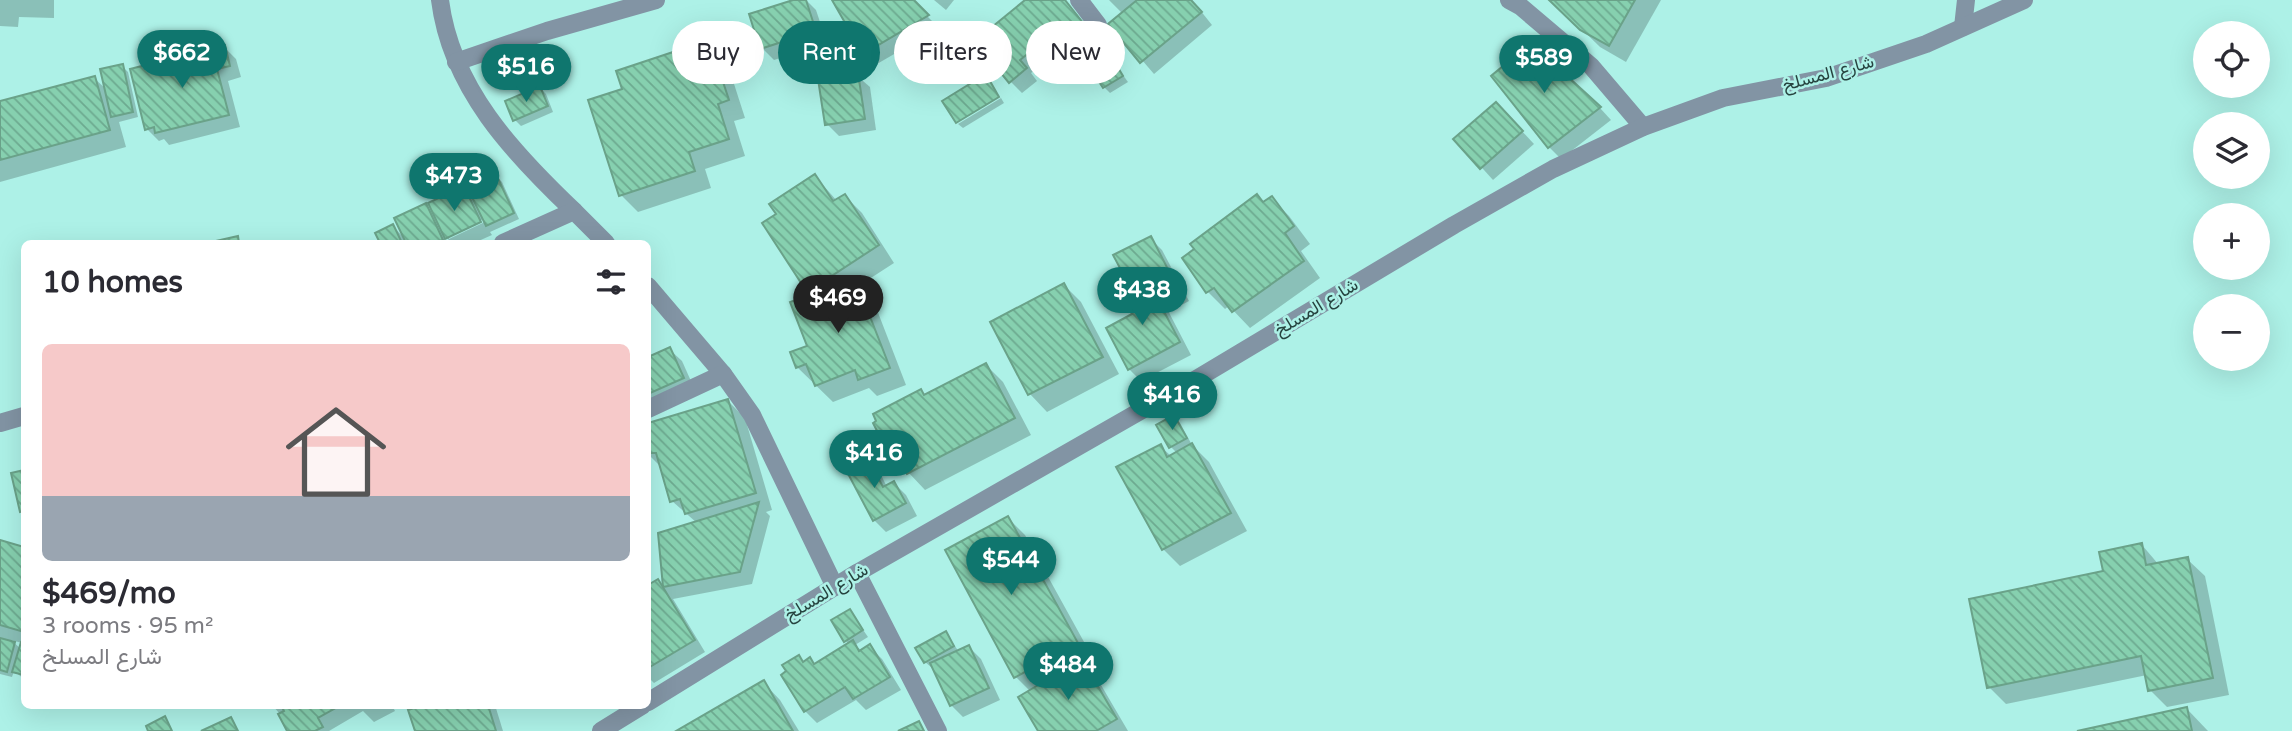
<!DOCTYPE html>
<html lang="en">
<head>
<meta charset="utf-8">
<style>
  :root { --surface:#fff; --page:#f7f7f7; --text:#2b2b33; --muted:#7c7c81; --line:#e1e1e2; --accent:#0f766e }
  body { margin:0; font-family:"Varela Round",Vazirmatn,sans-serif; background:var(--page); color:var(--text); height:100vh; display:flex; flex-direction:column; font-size:26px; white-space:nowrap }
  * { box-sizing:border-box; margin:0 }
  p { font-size:23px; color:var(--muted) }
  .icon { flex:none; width:38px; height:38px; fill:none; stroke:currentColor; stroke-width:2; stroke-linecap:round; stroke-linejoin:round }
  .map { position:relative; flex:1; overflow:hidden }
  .details { position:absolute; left:21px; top:240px; width:630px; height:469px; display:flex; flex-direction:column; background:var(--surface); border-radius:10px; box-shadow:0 7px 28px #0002 }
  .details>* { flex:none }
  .top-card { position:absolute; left:672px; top:21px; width:665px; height:63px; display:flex; gap:14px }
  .fabs { position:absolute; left:2193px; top:21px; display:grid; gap:14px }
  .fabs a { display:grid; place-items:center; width:77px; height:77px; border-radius:50%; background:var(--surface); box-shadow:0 7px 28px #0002; font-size:35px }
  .price { position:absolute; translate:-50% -60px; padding:0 16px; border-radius:24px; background:var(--accent); color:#fff; font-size:23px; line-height:46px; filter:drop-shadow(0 2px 4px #0008) }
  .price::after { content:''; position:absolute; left:50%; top:42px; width:21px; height:16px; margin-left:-10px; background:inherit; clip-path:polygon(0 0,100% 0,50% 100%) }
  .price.current { background:#222; color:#fff }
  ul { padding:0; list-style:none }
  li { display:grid; align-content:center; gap:14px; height:371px; padding:0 21px }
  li+li { border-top:2px solid var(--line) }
  li span { display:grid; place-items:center; height:217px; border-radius:10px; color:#555 }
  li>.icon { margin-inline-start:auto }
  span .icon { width:126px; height:126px; fill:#fffc; stroke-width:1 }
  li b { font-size:30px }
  h2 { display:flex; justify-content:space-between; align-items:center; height:84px; padding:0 21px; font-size:30px }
  .chip { padding:0 24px; border-radius:32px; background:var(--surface); box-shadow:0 7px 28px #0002; font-size:24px; line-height:63px }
  .chip.current { background:var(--accent); color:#fff }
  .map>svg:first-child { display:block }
</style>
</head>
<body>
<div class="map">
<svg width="2292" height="731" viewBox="0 0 2292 731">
  <defs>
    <pattern id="building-back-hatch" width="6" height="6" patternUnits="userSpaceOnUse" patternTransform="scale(1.75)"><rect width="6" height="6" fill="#86d0af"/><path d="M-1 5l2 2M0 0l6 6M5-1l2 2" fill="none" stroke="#6daa90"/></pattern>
  </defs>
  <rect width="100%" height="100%" fill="#adf1e7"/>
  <g fill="#0003" fill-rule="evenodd">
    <path d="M0,0H54V18L19,17L18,27L0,26Z"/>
    <path d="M799,0H806L816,10L827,43L774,60L762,48Z"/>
    <path d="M834,0H911L939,28L877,64L865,52Z"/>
    <path d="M934,0H954L946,10Z"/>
    <path d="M1028,0H1065L1095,37L1067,59L1059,51L1031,73L1037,81L1022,93L1010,81Z"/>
    <path d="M1109,0H1192L1212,25L1154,74L1111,24L1123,14Z"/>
    <path d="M1552,0H1661L1626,62L1600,47Z"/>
    <path d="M709,42L726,59L745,118L734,121L745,156L705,169L711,188L638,212L621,195L624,90Z"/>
    <path d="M224,47L236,59L241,77L228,81L240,127L169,145L164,139L159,141L147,129Z"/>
    <path d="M1114,63L1128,82L1110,93L1104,87Z"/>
    <path d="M122,66L128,72L138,117L119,122L126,147L0,182V103L94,78L107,90Z"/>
    <path d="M848,68L870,87L876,130L839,136L827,124L826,80Z"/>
    <path d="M540,88L546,94L553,112L521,126L515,120Z"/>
    <path d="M1001,98L1004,103L963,128L958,124Z"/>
    <path d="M1600,108L1611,120L1561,159L1549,147Z"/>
    <path d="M1508,116L1534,144L1493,180L1456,139Z"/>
    <path d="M496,176L502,182L519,219L490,232L492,235L474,243H452L442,233L446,243H382L377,234L393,226L405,239L426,205L435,215L464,188L474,199ZM488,217L489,220L449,239V235Z"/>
    <path d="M815,176L837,201L845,196L862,213L894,263L860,285L872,297L906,385L877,396L869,388L833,402L797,367L809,347L813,295L809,291L778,215Z"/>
    <path d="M1272,199L1289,216L1310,244L1301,251L1320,278L1250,328L1229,306L1225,309L1208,292L1184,259Z"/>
    <path d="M1150,238L1162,250L1189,301L1174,309L1162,299L1191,355L1141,381L1129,369L1135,315L1134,288L1130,284Z"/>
    <path d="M1064,285L1081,302L1119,374L1047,412L1030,394L993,322Z"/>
    <path d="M669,349L682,361L695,390L648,404V359Z"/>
    <path d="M986,365L1003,382L1031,435L925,490L892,455L921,391L926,396Z"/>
    <path d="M728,401L745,418L772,510L766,512L770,516L752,584L673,599L705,652L654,683L648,677V587L658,581L665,588L660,534L697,523L672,501L660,466L648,454V425Z"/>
    <path d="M1174,417L1180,423L1192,445L1209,462L1247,531L1180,566L1163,549L1160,446L1171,456L1177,453L1171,447L1159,425Z"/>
    <path d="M867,459L879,471L887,487L894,483L906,495L917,516L886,532L874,520Z"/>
    <path d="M1008,518L1025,535L1094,660L1085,665L1094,673L1128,731H1040L1030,691L1016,677Z"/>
    <path d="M0,542L24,549V679L14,671L12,677L0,674ZM11,640L22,643L21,649Z"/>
    <path d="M2142,545L2159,565L2187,559L2205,576L2229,695L2167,707L2150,690L2147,675L2006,704L1989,687L2106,573Z"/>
    <path d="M850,611L868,637L855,645L862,651L870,647L882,659L901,690L866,710L856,700L817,723L805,711L799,657L805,663L810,659L815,665L849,644L846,641Z"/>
    <path d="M946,633L959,652L969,647L981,659L1000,700L963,717L951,705L933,666L931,667L925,662Z"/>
    <path d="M763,682L780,700L799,731H680Z"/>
    <path d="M272,705H392L395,711L374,722L363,711L329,731H289L280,714Z"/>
    <path d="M429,705H495L503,731H417Z"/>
    <path d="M2187,709L2208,731H2086Z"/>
  </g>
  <g fill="url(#building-back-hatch)" stroke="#6aa289" stroke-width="2">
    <path d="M793,0H806L816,31L760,49L749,14Z"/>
    <path d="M832,0H914L929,15L863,54Z"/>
    <path d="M1025,0H1065L1084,24L1054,48L1046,39L1020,60L1027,68L1009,83L975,41Z"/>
    <path d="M1137,0H1191L1202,12L1140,63L1108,24Z"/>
    <path d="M1549,0H1635L1609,46L1580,30Z"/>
    <path d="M709,40L729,100L718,104L729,139L689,152L695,171L619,196L588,100L622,89L616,71Z"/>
    <path d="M1531,43L1601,107L1548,148L1491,76Z"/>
    <path d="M225,45L230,66L217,69L229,115L155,133L154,127L145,130L130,69Z"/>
    <path d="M1114,61L1123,76L1103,88L1094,74Z"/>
    <path d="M842,63L849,66L853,74L858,73L865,119L825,125L818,79H825L826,70L832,64Z"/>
    <path d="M123,64L133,112L111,117L100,69Z"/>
    <path d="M986,74L999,97L956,123L942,101Z"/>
    <path d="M95,76L110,130L0,160V101Z"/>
    <path d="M540,86L548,106L513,121L505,101Z"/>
    <path d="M1496,102L1523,131L1480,169L1453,139Z"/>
    <path d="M496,174L514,213L486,226L467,187Z"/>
    <path d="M815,174L833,201L845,194L879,245L807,292L762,223L776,214L769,204Z"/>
    <path d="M464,186L481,222L445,239L428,203Z"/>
    <path d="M1257,194L1263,202L1272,196L1294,226L1285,233L1304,261L1232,312L1214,288L1206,293L1182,258L1194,249L1190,244Z"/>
    <path d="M426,203L443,240L435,243H406L394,218Z"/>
    <path d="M393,224L402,243H380L375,233Z"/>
    <path d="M238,236L239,243H217L216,241Z"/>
    <path d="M1151,236L1178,289L1160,298L1148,275L1129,285L1113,255Z"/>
    <path d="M855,278L890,368L858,380L855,370L815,386L806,364L796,368L790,352L807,346L790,302Z"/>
    <path d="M1147,279L1180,342L1128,370L1106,328L1132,314L1121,293Z"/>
    <path d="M1064,283L1103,357L1028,395L990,322Z"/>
    <path d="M670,347L684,378L648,394V357Z"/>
    <path d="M986,363L1015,418L907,474L895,453L890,456L873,423L876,421L873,414L921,389L924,395Z"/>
    <path d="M728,399L756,493L685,514L680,499L670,502L656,453H648V423Z"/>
    <path d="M1174,415L1187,438L1169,448L1156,425Z"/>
    <path d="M1192,443L1231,513L1162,550L1116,467L1161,444L1167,457Z"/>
    <path d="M867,457L883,487L894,481L906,503L873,521L845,468Z"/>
    <path d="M24,470V511L20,512L11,473Z"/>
    <path d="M759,502L740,572L663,587L658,533Z"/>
    <path d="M1008,516L1078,643L1014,678L945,550Z"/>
    <path d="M0,540L24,547V632L0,625Z"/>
    <path d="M2142,543L2146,565L2188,557L2213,678L2148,691L2141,656L1987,688L1969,599L2103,571L2099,552Z"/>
    <path d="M658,579L695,640L648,668V585Z"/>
    <path d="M850,609L863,630L844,642L831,620Z"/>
    <path d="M946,631L954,646L924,663L915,648Z"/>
    <path d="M0,638L15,642L7,672L0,670Z"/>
    <path d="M853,640L859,651L870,644L890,677L853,699L845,687L804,712L781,675L786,671L782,665L799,655L803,662L810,657L814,664Z"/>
    <path d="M21,642L24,643V675L12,672Z"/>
    <path d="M969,645L989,688L950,706L930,663Z"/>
    <path d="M1082,659L1117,719L1096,731H1038L1018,697Z"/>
    <path d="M764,680L793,731H676Z"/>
    <path d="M281,705H341L318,718L323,727L315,731H287L278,714L284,711Z"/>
    <path d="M423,705H488L496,731H415L408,710Z"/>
    <path d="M2187,707L2192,731H2077Z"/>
    <path d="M165,716L172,731H148L146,726Z"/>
    <path d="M231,717L238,731H201Z"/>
    <path d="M919,721L924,731H898Z"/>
  </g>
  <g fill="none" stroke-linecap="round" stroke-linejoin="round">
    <g stroke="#8294a4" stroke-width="18">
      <path d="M440,0C451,88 513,153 574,211"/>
      <path d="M1079,0L1098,25"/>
      <path d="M1509,0L1520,6L1591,66L1643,127"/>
      <path d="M1963,27L1966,0"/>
      <path d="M456,62L547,31L656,0"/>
      <path d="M503,243L574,211L606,243"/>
      <path d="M648,286L723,374L752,415L835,587"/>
      <path d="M648,409L723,374"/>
      <path d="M0,423L24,416"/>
      <path d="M857,573L938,731"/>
      <path d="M648,702L857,573L1198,378L1454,225L1553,169L1643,127L1723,98L1826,78L1926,44L2024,0"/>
      <path d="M601,731L643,705"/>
    </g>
  </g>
  <g text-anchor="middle" stroke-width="5" stroke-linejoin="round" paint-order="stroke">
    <g font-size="18" fill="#26433f" stroke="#adf1e7">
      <text transform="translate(1828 73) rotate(-15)" y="6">شارع المسلخ</text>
      <text transform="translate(1316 307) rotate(-31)" y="6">شارع المسلخ</text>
      <text transform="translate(826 592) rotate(-31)" y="6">شارع المسلخ</text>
    </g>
  </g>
</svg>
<div class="fabs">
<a><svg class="icon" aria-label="locate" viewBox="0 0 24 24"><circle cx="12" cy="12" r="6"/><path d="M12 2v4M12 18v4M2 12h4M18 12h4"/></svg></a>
<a><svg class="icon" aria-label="layers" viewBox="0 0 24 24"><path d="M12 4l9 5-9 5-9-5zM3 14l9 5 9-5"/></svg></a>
<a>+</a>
<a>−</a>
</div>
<b class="price" style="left:182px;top:90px">$662</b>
<b class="price" style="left:1544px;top:95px">$589</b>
<b class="price" style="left:526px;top:104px">$516</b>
<b class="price" style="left:454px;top:213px">$473</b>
<b class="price" style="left:1142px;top:327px">$438</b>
<b class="price current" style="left:838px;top:335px">$469</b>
<b class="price" style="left:1172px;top:432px">$416</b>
<b class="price" style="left:874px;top:490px">$416</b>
<b class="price" style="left:1011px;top:597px">$544</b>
<b class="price" style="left:1068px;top:702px">$484</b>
<div class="top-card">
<a class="chip">Buy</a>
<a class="chip current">Rent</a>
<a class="chip">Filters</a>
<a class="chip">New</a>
</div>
<section class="details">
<h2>10 homes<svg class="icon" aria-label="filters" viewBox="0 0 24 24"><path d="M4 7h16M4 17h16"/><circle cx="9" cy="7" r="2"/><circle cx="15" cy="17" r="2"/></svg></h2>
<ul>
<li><span style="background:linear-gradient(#f6c9c9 70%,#9aa5b1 0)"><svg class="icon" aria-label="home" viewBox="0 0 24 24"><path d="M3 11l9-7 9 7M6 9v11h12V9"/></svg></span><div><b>$469/mo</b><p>3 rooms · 95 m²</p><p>شارع المسلخ</p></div></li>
</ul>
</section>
</div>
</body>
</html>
